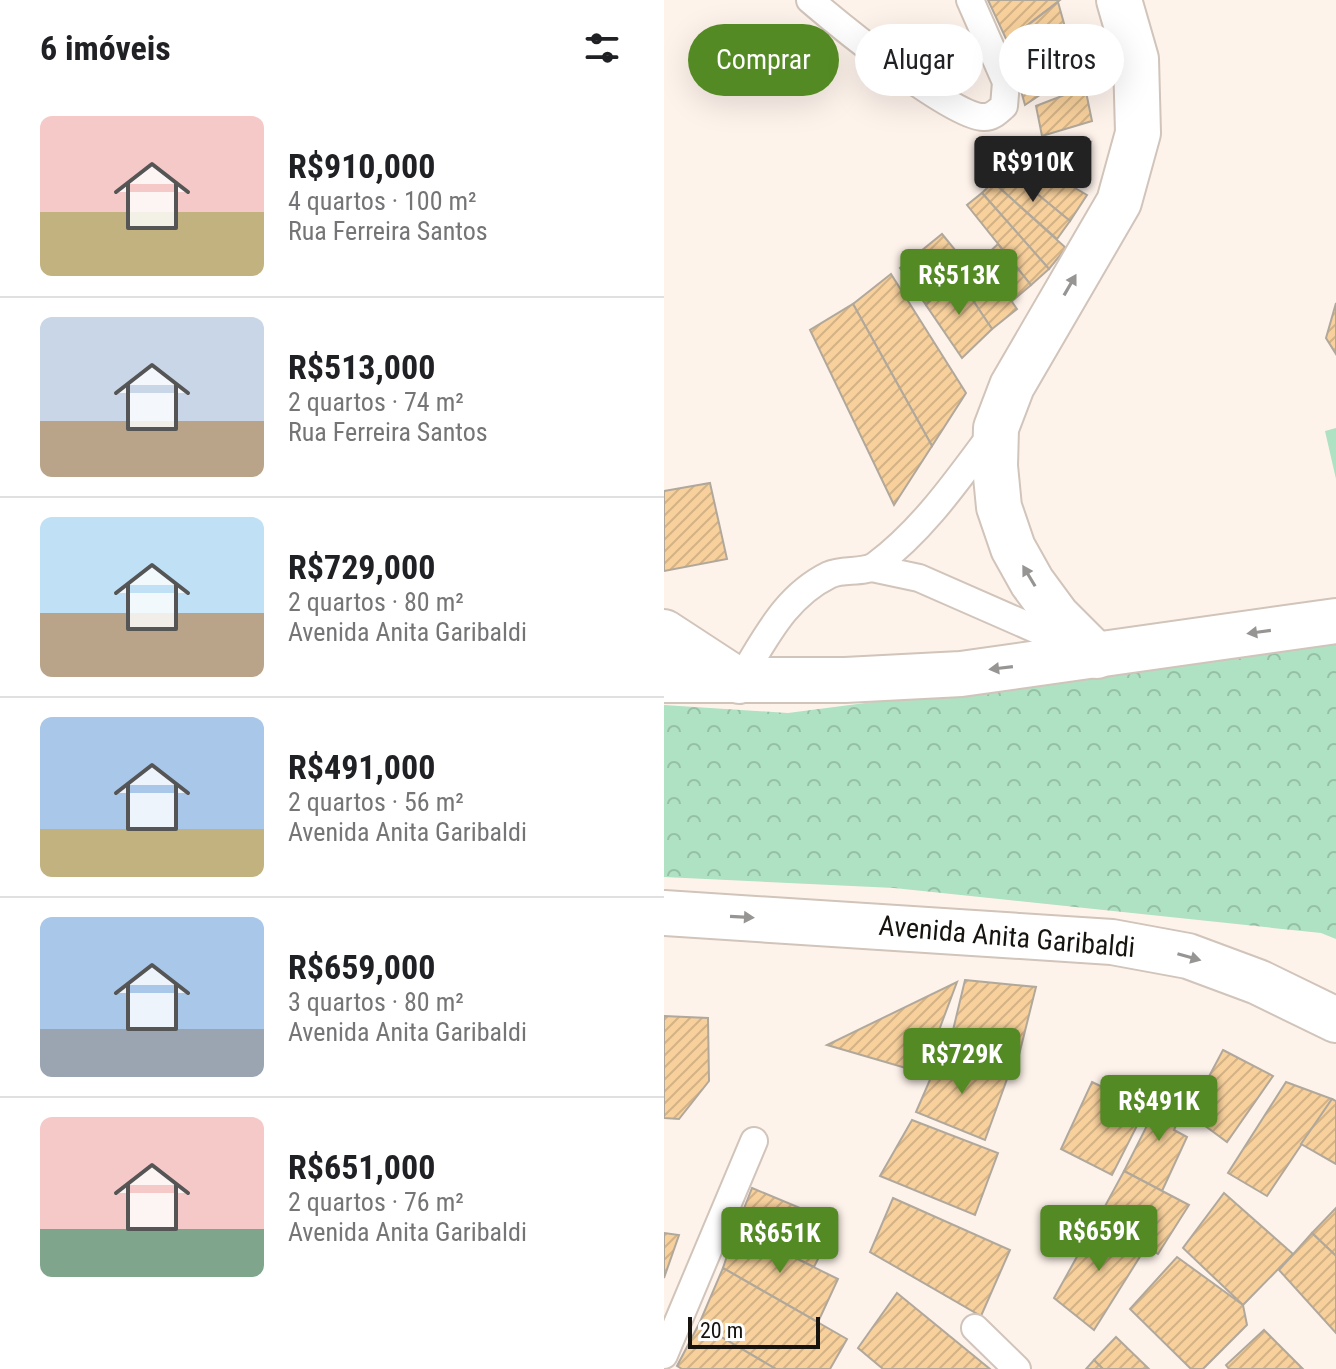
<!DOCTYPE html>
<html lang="pt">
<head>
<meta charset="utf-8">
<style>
  :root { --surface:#fff; --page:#f6f6f6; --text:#202124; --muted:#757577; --line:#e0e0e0; --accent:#548a23 }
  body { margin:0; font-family:"Roboto Condensed",sans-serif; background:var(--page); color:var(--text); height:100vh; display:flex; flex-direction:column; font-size:30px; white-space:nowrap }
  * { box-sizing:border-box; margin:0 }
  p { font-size:26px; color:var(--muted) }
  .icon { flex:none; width:44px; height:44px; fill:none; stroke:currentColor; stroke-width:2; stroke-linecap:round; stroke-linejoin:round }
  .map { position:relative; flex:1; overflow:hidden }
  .side { display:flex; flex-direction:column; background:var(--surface); width:664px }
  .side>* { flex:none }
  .top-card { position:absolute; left:24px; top:24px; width:528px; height:72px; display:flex; gap:16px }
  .scale { position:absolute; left:24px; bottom:20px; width:132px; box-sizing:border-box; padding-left:8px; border:4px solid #17130f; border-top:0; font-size:22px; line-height:28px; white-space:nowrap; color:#17130f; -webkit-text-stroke:6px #fff; paint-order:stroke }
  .price { position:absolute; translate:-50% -68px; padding:0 18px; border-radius:8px; background:var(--accent); color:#fff; font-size:26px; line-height:52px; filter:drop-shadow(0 2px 4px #0008) }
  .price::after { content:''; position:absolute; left:50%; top:48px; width:24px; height:18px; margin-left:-12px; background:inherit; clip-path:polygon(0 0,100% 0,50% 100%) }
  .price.selected { background:#222; color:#fff }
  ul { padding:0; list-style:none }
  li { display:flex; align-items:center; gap:24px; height:200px; padding:0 40px }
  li+li { border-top:2px solid var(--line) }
  li span { display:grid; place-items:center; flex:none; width:224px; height:160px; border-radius:12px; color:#555 }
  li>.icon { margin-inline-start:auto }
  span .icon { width:96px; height:96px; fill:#fffc; stroke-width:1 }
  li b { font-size:34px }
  h2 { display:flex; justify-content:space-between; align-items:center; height:96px; padding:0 40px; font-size:34px }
  .tag { padding:0 28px; border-radius:36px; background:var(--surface); box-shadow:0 8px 32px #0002; font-size:28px; line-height:72px }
  .tag.selected { background:var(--accent); color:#fff }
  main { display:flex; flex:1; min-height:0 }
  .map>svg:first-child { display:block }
</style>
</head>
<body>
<main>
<section class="side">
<h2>6 imóveis<svg class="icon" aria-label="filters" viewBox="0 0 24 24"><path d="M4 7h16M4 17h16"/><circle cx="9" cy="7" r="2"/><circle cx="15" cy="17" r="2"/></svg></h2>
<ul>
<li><span style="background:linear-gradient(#f6c9c9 60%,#c2b280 0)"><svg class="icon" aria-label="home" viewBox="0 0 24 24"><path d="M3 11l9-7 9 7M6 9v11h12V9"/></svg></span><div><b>R$910,000</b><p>4 quartos · 100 m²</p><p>Rua Ferreira Santos</p></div></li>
<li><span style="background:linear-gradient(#c9d6e8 65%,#b9a48a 0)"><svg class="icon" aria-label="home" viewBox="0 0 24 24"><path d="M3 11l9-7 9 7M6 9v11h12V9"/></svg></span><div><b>R$513,000</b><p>2 quartos · 74 m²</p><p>Rua Ferreira Santos</p></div></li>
<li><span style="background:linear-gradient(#bfe0f5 60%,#b9a48a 0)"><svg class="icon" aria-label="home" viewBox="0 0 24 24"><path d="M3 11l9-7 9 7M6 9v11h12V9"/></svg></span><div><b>R$729,000</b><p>2 quartos · 80 m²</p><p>Avenida Anita Garibaldi</p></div></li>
<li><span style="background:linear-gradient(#a9c7e8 70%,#c2b280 0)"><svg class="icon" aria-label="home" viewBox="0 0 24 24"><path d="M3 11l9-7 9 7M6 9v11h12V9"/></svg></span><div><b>R$491,000</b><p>2 quartos · 56 m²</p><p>Avenida Anita Garibaldi</p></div></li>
<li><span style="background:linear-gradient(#a9c7e8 70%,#9aa5b1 0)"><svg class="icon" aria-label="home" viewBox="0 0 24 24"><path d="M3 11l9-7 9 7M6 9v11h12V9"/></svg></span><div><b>R$659,000</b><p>3 quartos · 80 m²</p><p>Avenida Anita Garibaldi</p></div></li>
<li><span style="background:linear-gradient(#f6c9c9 70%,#7fa58c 0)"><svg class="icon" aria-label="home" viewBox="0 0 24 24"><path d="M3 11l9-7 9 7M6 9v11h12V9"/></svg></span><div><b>R$651,000</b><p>2 quartos · 76 m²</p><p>Avenida Anita Garibaldi</p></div></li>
</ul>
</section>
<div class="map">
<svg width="672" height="1369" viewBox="0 0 672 1369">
  <defs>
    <pattern id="forest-crowns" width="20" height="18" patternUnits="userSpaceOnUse" patternTransform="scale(2)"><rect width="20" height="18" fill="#afe1c3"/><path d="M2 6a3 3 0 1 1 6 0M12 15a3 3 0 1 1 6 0" fill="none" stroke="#96c0a6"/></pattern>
    <pattern id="building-hatch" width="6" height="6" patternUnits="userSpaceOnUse" patternTransform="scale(2)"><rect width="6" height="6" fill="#f7d09c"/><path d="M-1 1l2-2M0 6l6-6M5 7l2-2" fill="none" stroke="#d3b285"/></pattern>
  </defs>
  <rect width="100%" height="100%" fill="#fef3eb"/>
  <path fill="url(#forest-crowns)" d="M672,642V939L657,933L230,888L0,877V705L124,713Z"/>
  <path fill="#afe1c3" d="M672,428V479L661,431Z"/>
  <g fill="url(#building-hatch)" stroke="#b1a89c" stroke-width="2">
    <path d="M324,0H396L343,41Z"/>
    <path d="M394,2L413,70L361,105L343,41Z"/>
    <path d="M421,87L428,121L378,136L372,106Z"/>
    <path d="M427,142L410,188L363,160L369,148Z"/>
    <path d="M353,154L423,195L406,221L343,169Z"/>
    <path d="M343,169L406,221L393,239L329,182Z"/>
    <path d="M329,182L402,248L385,269L318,193Z"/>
    <path d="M318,193L385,269L367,285L303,205Z"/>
    <path d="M278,234L305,267L292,275L262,305L236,268Z"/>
    <path d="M334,244L367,285L347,302L318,259Z"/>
    <path d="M318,259L353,309L328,329L292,275Z"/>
    <path d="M227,274L302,393L268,446L189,304Z"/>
    <path d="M292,275L328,329L298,358L262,305Z"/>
    <path d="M672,303V354L662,338Z"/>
    <path d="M189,304L268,446L230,505L146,330Z"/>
    <path d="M46,483L63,559L0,571V491Z"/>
    <path d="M301,980L372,987L352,1067L285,1047Z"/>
    <path d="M293,982L259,1073L163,1045Z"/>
    <path d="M0,1016L44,1018L45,1081L15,1119L0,1118Z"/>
    <path d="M559,1050L609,1076L563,1142L525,1114Z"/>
    <path d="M278,1052L343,1079L321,1140L252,1112Z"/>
    <path d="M428,1082L482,1108L448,1175L397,1149Z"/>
    <path d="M622,1082L668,1099L603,1196L564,1173Z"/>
    <path d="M502,1088L523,1099L510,1130L523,1137L498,1191L460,1171Z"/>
    <path d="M668,1099L672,1101V1164L637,1144Z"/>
    <path d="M248,1120L334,1153L311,1215L216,1176Z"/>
    <path d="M460,1171L525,1205L494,1254L434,1219Z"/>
    <path d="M88,1188L172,1223L150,1267L72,1229Z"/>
    <path d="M560,1193L629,1254L579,1305L519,1248Z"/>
    <path d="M229,1198L346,1250L317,1316L206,1252Z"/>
    <path d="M672,1208V1256L648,1233Z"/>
    <path d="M434,1219L482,1247L430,1330L390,1298Z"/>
    <path d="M72,1229L174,1279L154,1322L59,1268Z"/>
    <path d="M0,1233L15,1235L0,1278Z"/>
    <path d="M648,1233L672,1256V1333L615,1270Z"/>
    <path d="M513,1257L579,1305L583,1325L539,1369H527L466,1309Z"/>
    <path d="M59,1268L183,1339L166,1369H112L35,1324Z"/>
    <path d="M233,1293L326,1369H219L194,1348Z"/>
    <path d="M35,1324L112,1369H18L13,1366Z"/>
    <path d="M600,1330L639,1369H565L562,1365Z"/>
    <path d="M452,1337L485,1369H439L430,1360Z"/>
    <path d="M430,1360L439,1369H422Z"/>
  </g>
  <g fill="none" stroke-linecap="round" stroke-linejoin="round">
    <g stroke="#d1c4ba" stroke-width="30">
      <g id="service">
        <path d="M146,0C174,24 288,117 319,117C328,118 334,111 340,106L342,82L306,0"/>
        <path d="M208,568L255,578L410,646"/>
        <path d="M75,681C101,640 120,597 165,575C179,568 200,574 212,565C260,529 294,479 330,431"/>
        <path d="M311,1328L353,1369"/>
        <path d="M0,1355L90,1141"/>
      </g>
    </g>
    <g stroke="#d1c4ba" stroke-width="48">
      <g id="minor">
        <path d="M0,632L75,681"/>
        <path d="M433,656L393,616L368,582L349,548L335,507L331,466L332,428L348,386L455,202L474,133L472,59L455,0"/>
      </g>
    </g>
    <g stroke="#d1c4ba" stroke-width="48">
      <g id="primary">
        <path d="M0,680H181L297,674L672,621"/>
        <path d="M0,913L448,942L524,956L594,982L672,1020"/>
      </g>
    </g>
    <use href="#service" stroke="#fff" stroke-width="26"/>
    <use href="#minor" stroke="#fff" stroke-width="44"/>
    <use href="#primary" stroke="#fff" stroke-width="44"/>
  </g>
  <defs><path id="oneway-solid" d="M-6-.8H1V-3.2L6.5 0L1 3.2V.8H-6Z" transform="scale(2)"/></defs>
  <g fill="#979593">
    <use href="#oneway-solid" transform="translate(406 285) rotate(-60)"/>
    <use href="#oneway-solid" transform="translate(365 576) rotate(-121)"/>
    <use href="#oneway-solid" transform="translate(595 632) rotate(172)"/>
    <use href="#oneway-solid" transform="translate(337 668) rotate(173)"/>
    <use href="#oneway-solid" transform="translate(78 917) rotate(3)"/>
    <use href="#oneway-solid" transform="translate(525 957) rotate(16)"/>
  </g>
  <g text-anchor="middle" stroke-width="8" stroke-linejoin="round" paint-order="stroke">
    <g font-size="28" fill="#17130f" stroke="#fff">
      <text transform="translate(343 936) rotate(5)" y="10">Avenida Anita Garibaldi</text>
    </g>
  </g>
</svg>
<div class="scale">20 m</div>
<b class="price selected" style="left:369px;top:204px">R$910K</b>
<b class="price" style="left:295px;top:317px">R$513K</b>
<b class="price" style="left:298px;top:1096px">R$729K</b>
<b class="price" style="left:495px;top:1143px">R$491K</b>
<b class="price" style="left:435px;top:1273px">R$659K</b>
<b class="price" style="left:116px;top:1275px">R$651K</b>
<div class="top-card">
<a class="tag selected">Comprar</a>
<a class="tag">Alugar</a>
<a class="tag">Filtros</a>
</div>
</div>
</main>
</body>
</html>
